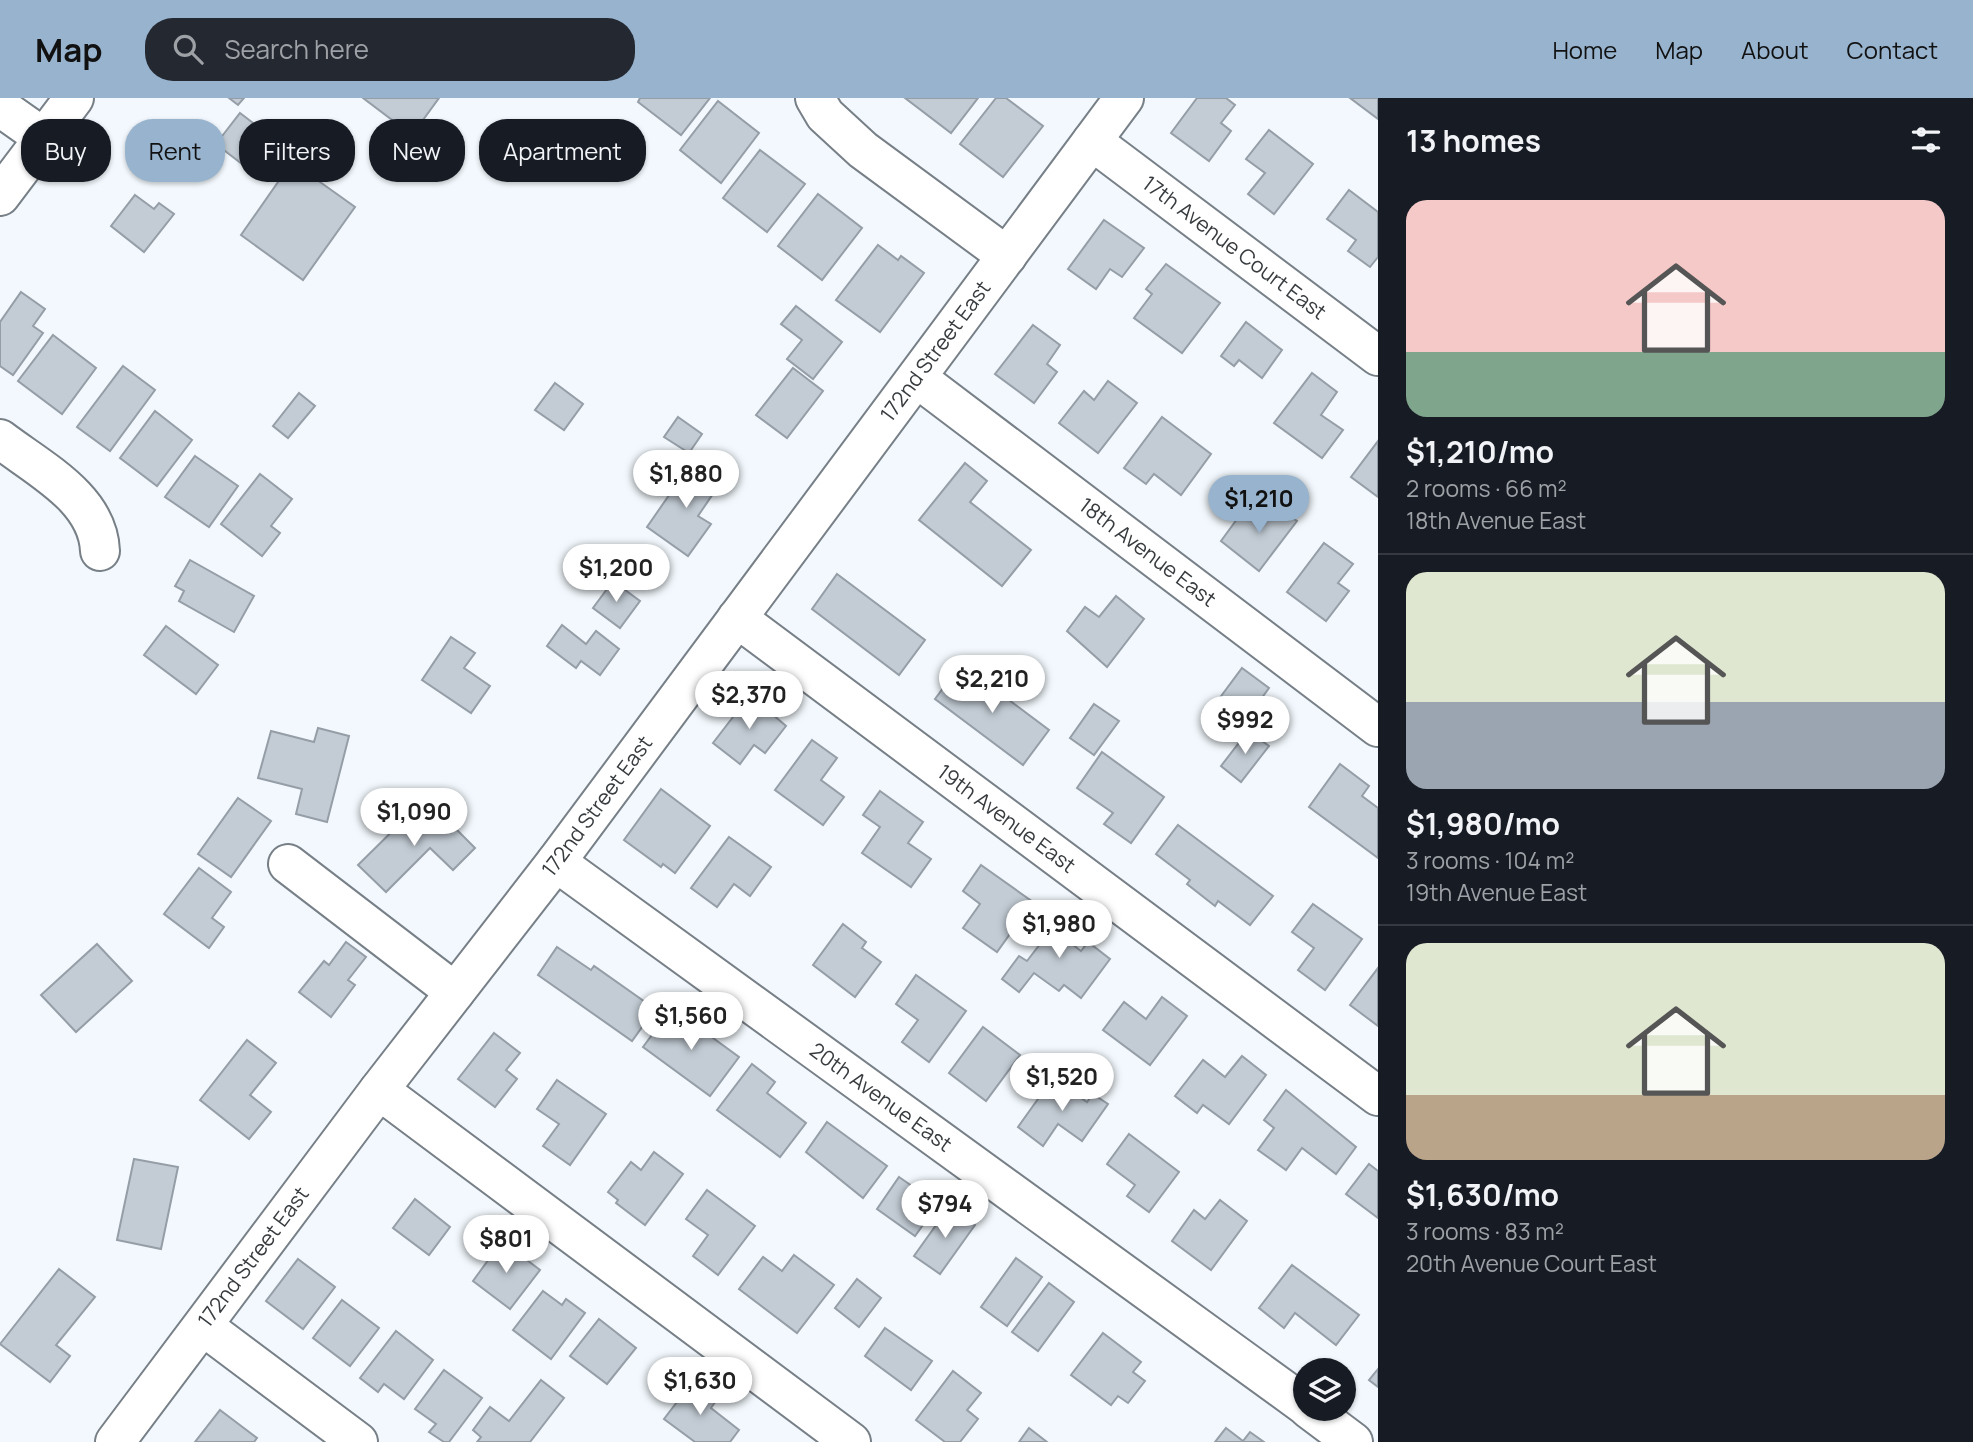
<!DOCTYPE html>
<html lang="en">
<head>
<meta charset="utf-8">
<style>
  :root { --surface:#171b24; --page:#242831; --text:#f1f3f6; --muted:#9ea1a6; --line:#363941; --accent:#97b3ce }
  body { margin:0; font-family:Manrope,sans-serif; background:var(--page); color:var(--text); height:100vh; display:flex; flex-direction:column; font-size:26px; white-space:nowrap }
  * { box-sizing:border-box; margin:0 }
  p { font-size:23px; color:var(--muted) }
  .icon { flex:none; width:38px; height:38px; fill:none; stroke:currentColor; stroke-width:2; stroke-linecap:round; stroke-linejoin:round }
  .map { position:relative; flex:1; overflow:hidden }
  .drawer { display:flex; flex-direction:column; background:var(--surface); width:595px }
  .drawer>* { flex:none }
  .top-card { position:absolute; left:21px; top:21px; width:665px; height:63px; display:flex; gap:14px }
  .tools { position:absolute; left:1293px; top:1260px; display:grid; gap:14px }
  .tools a { display:grid; place-items:center; width:63px; height:63px; border-radius:50%; background:var(--surface); box-shadow:0 2px 5px #0004; font-size:35px }
  .price { position:absolute; translate:-50% -60px; padding:0 16px; border-radius:24px; background:#fff; color:#222; font-size:23px; line-height:46px; filter:drop-shadow(0 2px 4px #0008) }
  .price::after { content:''; position:absolute; left:50%; top:42px; width:21px; height:16px; margin-left:-10px; background:inherit; clip-path:polygon(0 0,100% 0,50% 100%) }
  .price.selected { background:var(--accent); color:#111 }
  ul { padding:0; list-style:none }
  li { display:grid; align-content:center; gap:14px; height:371px; padding:0 28px }
  li+li { border-top:2px solid var(--line) }
  li span { display:grid; place-items:center; height:217px; border-radius:21px; color:#555 }
  li>.icon { margin-inline-start:auto }
  span .icon { width:126px; height:126px; fill:#fffc; stroke-width:1 }
  li b { font-size:30px }
  h2 { display:flex; justify-content:space-between; align-items:center; height:84px; padding:0 28px; font-size:30px }
  .tag { padding:0 24px; border-radius:28px; background:var(--surface); box-shadow:0 2px 5px #0004; font-size:24px; line-height:63px }
  .tag.selected { background:var(--accent); color:#111 }
  header { display:flex; align-items:center; gap:42px; box-sizing:border-box; height:98px; padding:0 35px; background:var(--accent); color:#111 }
  header strong { font-size:33px }
  nav { display:flex; gap:38px; margin-inline-start:auto; font-size:24px }
  .search { width:490px; height:63px; background:var(--page); display:flex; align-items:center; gap:18px; box-sizing:border-box; padding:0 24px; border-radius:28px; color:var(--muted); font-size:26px }
  main { display:flex; flex:1; min-height:0 }
  .map>svg:first-child { display:block }
</style>
</head>
<body>
<header>
<strong>Map</strong>
<div class="search"><svg class="icon" aria-label="search" viewBox="0 0 24 24"><circle cx="10" cy="10" r="6"/><path d="M15 15l6 6"/></svg>Search here</div>
<nav><a>Home</a><a>Map</a><a>About</a><a>Contact</a></nav>
</header>
<main>
<div class="map">
<svg width="1378" height="1344" viewBox="0 0 1378 1344">
  <rect width="100%" height="100%" fill="#f2f8fd"/>
  <g fill="#c3ccd5" stroke="#959da6" stroke-width="2">
    <path d="M229,0H244L238,7Z"/>
    <path d="M363,0H439L412,37Z"/>
    <path d="M640,0H710L681,37L638,4Z"/>
    <path d="M905,0H978L951,35Z"/>
    <path d="M996,0H1006L1043,28L1003,79L960,46Z"/>
    <path d="M1197,0H1226L1235,7L1221,25L1231,33L1209,63L1171,35Z"/>
    <path d="M1350,0H1378V21Z"/>
    <path d="M718,3L759,35L721,85L680,52Z"/>
    <path d="M240,15L261,31L253,43L261,49L246,69L216,46Z"/>
    <path d="M1269,32L1313,66L1274,116L1248,96L1265,75L1246,61Z"/>
    <path d="M760,52L805,86L767,134L723,100Z"/>
    <path d="M292,64L355,109L303,182L241,137Z"/>
    <path d="M1349,92L1378,114V159L1370,169L1348,153L1356,142L1327,121Z"/>
    <path d="M818,96L862,130L822,182L778,148Z"/>
    <path d="M135,97L154,111L159,105L174,116L144,154L111,128Z"/>
    <path d="M1104,122L1144,150L1122,179L1110,171L1096,191L1068,171Z"/>
    <path d="M878,147L898,162L901,158L924,175L880,234L836,202Z"/>
    <path d="M1166,166L1220,205L1182,255L1134,220L1152,196L1146,191Z"/>
    <path d="M21,194L45,211L33,228L43,235L13,277L0,268V224Z"/>
    <path d="M796,208L842,244L813,281L787,261L802,242L781,226Z"/>
    <path d="M1246,224L1282,252L1262,280L1239,262L1234,268L1221,258Z"/>
    <path d="M1033,227L1060,247L1047,266L1057,274L1034,305L995,276Z"/>
    <path d="M53,237L96,270L62,316L18,283Z"/>
    <path d="M123,268L155,292L110,353L77,329Z"/>
    <path d="M793,270L823,293L787,340L756,317Z"/>
    <path d="M1312,275L1337,294L1321,317L1343,332L1322,360L1274,325Z"/>
    <path d="M1108,283L1137,305L1098,355L1059,325L1084,293L1094,302Z"/>
    <path d="M555,285L583,306L564,332L535,312Z"/>
    <path d="M299,295L315,308L288,340L273,328Z"/>
    <path d="M155,313L192,342L157,388L120,360Z"/>
    <path d="M678,319L702,336L689,355L664,339Z"/>
    <path d="M1162,319L1211,356L1181,397L1154,376L1146,386L1124,370Z"/>
    <path d="M1378,343V399L1351,379Z"/>
    <path d="M195,358L238,388L209,429L165,399Z"/>
    <path d="M692,364L721,384L698,418L711,426L688,458L647,429Z"/>
    <path d="M965,365L987,383L970,404L1031,452L1002,488L919,422Z"/>
    <path d="M260,376L292,401L271,428L280,435L262,458L221,426Z"/>
    <path d="M1269,403L1297,423L1259,473L1221,443L1243,413L1255,422Z"/>
    <path d="M1324,445L1353,466L1338,485L1349,493L1326,523L1287,494Z"/>
    <path d="M190,462L254,498L234,534L179,503L184,493L175,488Z"/>
    <path d="M837,476L925,542L899,577L812,511Z"/>
    <path d="M613,483L640,503L620,530L593,510Z"/>
    <path d="M1116,498L1144,521L1107,569L1067,533L1085,509L1099,519Z"/>
    <path d="M562,527L586,546L596,533L619,551L600,577L581,563L576,570L547,548Z"/>
    <path d="M166,528L218,567L196,596L144,557Z"/>
    <path d="M451,539L475,555L464,570L490,588L471,615L422,582Z"/>
    <path d="M961,566L1049,632L1023,667L935,601Z"/>
    <path d="M1242,570L1269,590L1245,623L1233,614L1228,620L1213,609Z"/>
    <path d="M750,597L786,628L765,655L754,647L740,666L713,645Z"/>
    <path d="M1094,606L1119,623L1094,657L1070,640Z"/>
    <path d="M318,630L349,638L327,724L296,716L302,691L258,680L271,633L314,644Z"/>
    <path d="M1248,633L1269,648L1241,684L1221,668Z"/>
    <path d="M812,642L837,660L821,682L844,699L823,727L775,692Z"/>
    <path d="M1102,654L1164,699L1131,745L1104,726L1113,715L1077,690Z"/>
    <path d="M1340,666L1369,688L1362,698L1378,710V760L1309,709Z"/>
    <path d="M661,691L710,728L675,775L663,766L661,769L624,742Z"/>
    <path d="M880,693L923,724L908,745L931,761L911,789L862,755L880,729L863,717Z"/>
    <path d="M238,700L271,723L231,779L198,756Z"/>
    <path d="M421,705L451,734L455,730L475,750L453,772L430,750L386,794L358,767Z"/>
    <path d="M1178,727L1273,798L1250,827L1218,803L1215,808L1187,786L1190,782L1156,756Z"/>
    <path d="M729,739L771,769L750,798L734,786L717,809L691,790Z"/>
    <path d="M981,767L1033,804L997,854L963,830L980,806L963,793Z"/>
    <path d="M199,770L231,794L212,820L224,829L209,850L164,816Z"/>
    <path d="M1313,806L1362,841L1325,892L1298,872L1314,850L1292,834Z"/>
    <path d="M1058,810L1079,826L1067,842L1081,853L1088,844L1110,861L1081,900L1064,887L1059,893L1034,875L1019,894L1002,881L1019,858L1027,863L1050,833L1044,829Z"/>
    <path d="M843,826L866,844L862,850L881,864L855,899L813,867Z"/>
    <path d="M346,844L366,859L348,882L355,887L331,919L299,894L324,863L329,867Z"/>
    <path d="M97,846L132,883L76,934L41,897Z"/>
    <path d="M557,849L591,872L594,868L655,911L632,943L538,877Z"/>
    <path d="M1378,870V928L1350,907Z"/>
    <path d="M916,877L966,913L929,964L902,944L918,922L896,906Z"/>
    <path d="M1162,899L1187,918L1150,967L1103,932L1124,904L1146,921Z"/>
    <path d="M672,910L739,959L710,998L643,949Z"/>
    <path d="M983,929L1020,957L986,1003L949,975Z"/>
    <path d="M494,935L520,955L506,972L517,981L495,1009L458,981Z"/>
    <path d="M247,942L276,965L250,997L271,1014L249,1041L200,1002Z"/>
    <path d="M1242,958L1266,977L1229,1026L1203,1007L1197,1015L1175,998L1203,962L1225,979Z"/>
    <path d="M752,966L775,984L767,995L806,1025L780,1059L717,1012Z"/>
    <path d="M1053,980L1087,1004L1093,996L1108,1006L1082,1043L1058,1026L1043,1048L1018,1029Z"/>
    <path d="M557,982L606,1016L570,1067L543,1048L559,1026L537,1011Z"/>
    <path d="M1286,992L1356,1049L1336,1076L1302,1050L1286,1072L1258,1052L1274,1030L1264,1022Z"/>
    <path d="M827,1024L887,1068L863,1100L806,1054Z"/>
    <path d="M1129,1036L1179,1074L1149,1114L1127,1098L1135,1087L1107,1066Z"/>
    <path d="M654,1054L683,1076L645,1127L616,1105L618,1102L608,1094L631,1064L641,1072Z"/>
    <path d="M134,1061L178,1069L161,1151L117,1142Z"/>
    <path d="M1369,1066L1378,1073V1120L1346,1096Z"/>
    <path d="M899,1079L938,1106L915,1138L877,1111Z"/>
    <path d="M707,1092L755,1128L718,1177L693,1158L708,1137L686,1121Z"/>
    <path d="M415,1101L450,1129L429,1157L393,1130Z"/>
    <path d="M1220,1102L1247,1123L1211,1172L1172,1143L1194,1112L1205,1121Z"/>
    <path d="M949,1109L975,1127L940,1176L914,1158Z"/>
    <path d="M502,1143L540,1172L510,1211L473,1183Z"/>
    <path d="M794,1157L834,1187L797,1235L739,1191L763,1159L782,1173Z"/>
    <path d="M1016,1160L1042,1179L1007,1228L981,1209Z"/>
    <path d="M298,1161L335,1189L303,1231L266,1203Z"/>
    <path d="M1292,1167L1359,1217L1336,1247L1295,1215L1284,1230L1259,1210Z"/>
    <path d="M59,1171L95,1199L56,1247L70,1258L50,1284L0,1246Z"/>
    <path d="M857,1181L881,1200L859,1229L835,1210Z"/>
    <path d="M1049,1185L1074,1204L1038,1253L1012,1234Z"/>
    <path d="M543,1193L562,1207L566,1201L585,1215L551,1261L513,1232Z"/>
    <path d="M342,1202L379,1230L350,1268L313,1240Z"/>
    <path d="M599,1221L636,1250L607,1286L570,1258Z"/>
    <path d="M885,1230L932,1263L911,1292L865,1258Z"/>
    <path d="M396,1233L433,1262L404,1301L384,1286L378,1294L360,1280Z"/>
    <path d="M1103,1235L1141,1264L1133,1274L1145,1283L1128,1305L1118,1298L1111,1307L1071,1277Z"/>
    <path d="M1378,1271V1289L1369,1282Z"/>
    <path d="M444,1272L482,1300L449,1344H444L429,1334L436,1326L415,1311Z"/>
    <path d="M953,1273L981,1295L967,1312L978,1321L960,1344H945L916,1322Z"/>
    <path d="M541,1282L564,1300L530,1344H477L481,1339L473,1332L490,1309L509,1323Z"/>
    <path d="M694,1282L718,1300L711,1310L739,1332L730,1344H695L664,1321Z"/>
    <path d="M220,1312L257,1340L254,1344H195Z"/>
    <path d="M1029,1330L1047,1344H1019Z"/>
    <path d="M1226,1330L1243,1343L1250,1334L1264,1344H1215Z"/>
  </g>
  <g fill="none" stroke-linecap="round" stroke-linejoin="round">
    <g stroke="#777f87" stroke-width="42">
      <g id="minor">
        <path d="M815,0L825,17L863,52L1007,158"/>
        <path d="M0,9L44,40"/>
        <path id="s1" d="M1092,43L1378,258"/>
        <path d="M0,98L74,0"/>
        <path id="s2" d="M917,280L1378,629"/>
        <path d="M0,341C39,371 98,400 100,453"/>
        <path id="s3" d="M737,520L1378,998"/>
        <path id="s4" d="M556,764L1306,1308"/>
        <path d="M288,766L455,894"/>
        <path d="M379,992L851,1344"/>
        <path d="M203,1228L358,1344"/>
        <path d="M1309,1311L1353,1344"/>
        <path id="s5" d="M115,1344L379,992L556,764L1124,0"/>
      </g>
    </g>
    <use href="#minor" stroke="#fff" stroke-width="38"/>
  </g>
  <g text-anchor="middle" stroke-width="5" stroke-linejoin="round" paint-order="stroke">
    <g font-size="21" fill="#383c3f" stroke="#f2f8fd">
      <text dy="7" stroke="none"><textPath href="#s1" startOffset="178">17th Avenue Court East</textPath></text>
      <text dy="7" stroke="none"><textPath href="#s5" startOffset="1365">172nd Street East</textPath></text>
      <text dy="7" stroke="none"><textPath href="#s2" startOffset="289">18th Avenue East</textPath></text>
      <text dy="7" stroke="none"><textPath href="#s5" startOffset="798">172nd Street East</textPath></text>
      <text dy="7" stroke="none"><textPath href="#s3" startOffset="336">19th Avenue East</textPath></text>
      <text dy="7" stroke="none"><textPath href="#s4" startOffset="401">20th Avenue East</textPath></text>
      <text dy="7" stroke="none"><textPath href="#s5" startOffset="231">172nd Street East</textPath></text>
    </g>
  </g>
</svg>
<div class="tools">
<a><svg class="icon" aria-label="layers" viewBox="0 0 24 24"><path d="M12 4l9 5-9 5-9-5zM3 14l9 5 9-5"/></svg></a>
</div>
<b class="price" style="left:686px;top:412px">$1,880</b>
<b class="price selected" style="left:1259px;top:437px">$1,210</b>
<b class="price" style="left:616px;top:506px">$1,200</b>
<b class="price" style="left:992px;top:617px">$2,210</b>
<b class="price" style="left:749px;top:633px">$2,370</b>
<b class="price" style="left:1245px;top:658px">$992</b>
<b class="price" style="left:414px;top:750px">$1,090</b>
<b class="price" style="left:1059px;top:862px">$1,980</b>
<b class="price" style="left:691px;top:954px">$1,560</b>
<b class="price" style="left:1062px;top:1015px">$1,520</b>
<b class="price" style="left:945px;top:1142px">$794</b>
<b class="price" style="left:506px;top:1177px">$801</b>
<b class="price" style="left:700px;top:1319px">$1,630</b>
<div class="top-card">
<a class="tag">Buy</a>
<a class="tag selected">Rent</a>
<a class="tag">Filters</a>
<a class="tag">New</a>
<a class="tag">Apartment</a>
</div>
</div>
<section class="drawer">
<h2>13 homes<svg class="icon" aria-label="filters" viewBox="0 0 24 24"><path d="M4 7h16M4 17h16"/><circle cx="9" cy="7" r="2"/><circle cx="15" cy="17" r="2"/></svg></h2>
<ul>
<li><span style="background:linear-gradient(#f6c9c9 70%,#7fa58c 0)"><svg class="icon" aria-label="home" viewBox="0 0 24 24"><path d="M3 11l9-7 9 7M6 9v11h12V9"/></svg></span><div><b>$1,210/mo</b><p>2 rooms · 66 m²</p><p>18th Avenue East</p></div></li>
<li><span style="background:linear-gradient(#dfe7d0 60%,#9aa5b1 0)"><svg class="icon" aria-label="home" viewBox="0 0 24 24"><path d="M3 11l9-7 9 7M6 9v11h12V9"/></svg></span><div><b>$1,980/mo</b><p>3 rooms · 104 m²</p><p>19th Avenue East</p></div></li>
<li><span style="background:linear-gradient(#dfe7d0 70%,#b9a48a 0)"><svg class="icon" aria-label="home" viewBox="0 0 24 24"><path d="M3 11l9-7 9 7M6 9v11h12V9"/></svg></span><div><b>$1,630/mo</b><p>3 rooms · 83 m²</p><p>20th Avenue Court East</p></div></li>
</ul>
</section>
</main>
</body>
</html>
